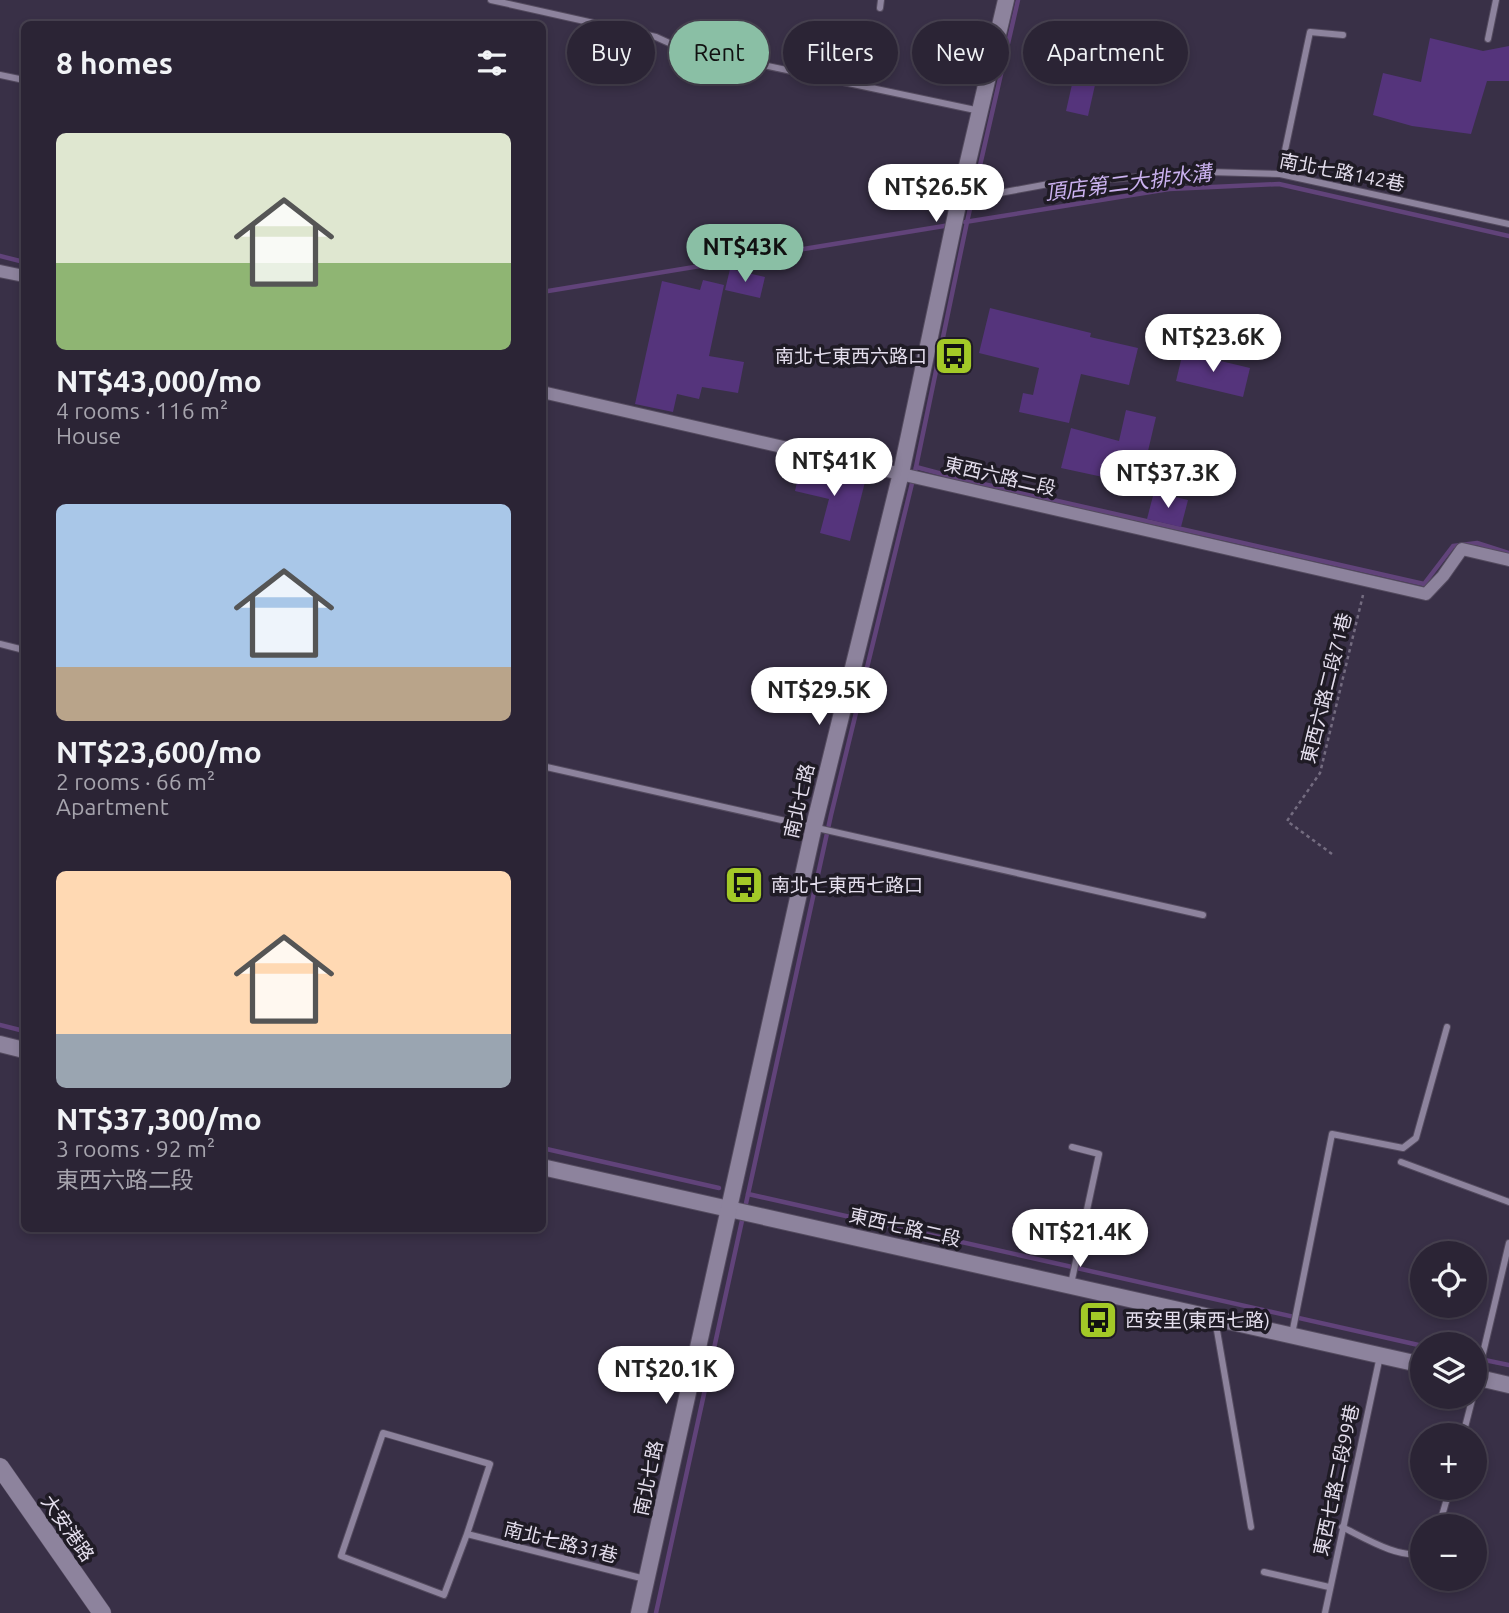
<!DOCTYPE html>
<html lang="en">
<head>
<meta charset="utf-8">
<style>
  :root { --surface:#2b2435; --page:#332c3d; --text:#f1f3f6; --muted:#a6a4ad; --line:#474150; --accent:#8abfa5 }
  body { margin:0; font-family:Ubuntu,"Noto Sans TC",sans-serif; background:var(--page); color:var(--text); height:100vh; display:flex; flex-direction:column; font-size:26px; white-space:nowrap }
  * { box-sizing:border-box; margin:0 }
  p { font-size:23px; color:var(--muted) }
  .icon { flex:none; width:38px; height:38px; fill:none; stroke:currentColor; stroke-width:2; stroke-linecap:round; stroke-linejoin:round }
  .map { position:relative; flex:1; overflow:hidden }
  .panel { position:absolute; left:21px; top:21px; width:525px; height:1211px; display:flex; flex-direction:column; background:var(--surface); border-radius:10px; box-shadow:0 4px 10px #0003,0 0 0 2px var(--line) }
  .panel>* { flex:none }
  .guide { position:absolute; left:567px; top:21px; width:665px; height:63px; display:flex; gap:14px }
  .buttons { position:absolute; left:1410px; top:1241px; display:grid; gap:14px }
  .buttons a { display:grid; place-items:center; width:77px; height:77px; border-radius:50%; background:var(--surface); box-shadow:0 4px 10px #0003,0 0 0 2px var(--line); font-size:35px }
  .price { position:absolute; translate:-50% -60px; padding:0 16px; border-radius:24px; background:#fff; color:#222; font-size:23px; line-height:46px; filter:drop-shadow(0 2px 4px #0008) }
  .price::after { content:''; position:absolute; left:50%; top:42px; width:21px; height:16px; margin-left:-10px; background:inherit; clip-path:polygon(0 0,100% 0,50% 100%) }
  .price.active { background:var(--accent); color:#111 }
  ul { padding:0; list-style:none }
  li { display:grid; align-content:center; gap:14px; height:371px; padding:0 35px }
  li span { display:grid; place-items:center; height:217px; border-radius:10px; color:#555 }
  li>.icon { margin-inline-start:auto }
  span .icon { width:126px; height:126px; fill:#fffc; stroke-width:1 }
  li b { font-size:30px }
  h2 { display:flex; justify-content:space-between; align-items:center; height:84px; padding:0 35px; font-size:30px }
  .chip { padding:0 24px; border-radius:32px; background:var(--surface); box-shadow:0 4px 10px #0003,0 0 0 2px var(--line); font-size:24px; line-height:63px }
  .chip.active { background:var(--accent); color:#111 }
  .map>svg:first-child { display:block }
</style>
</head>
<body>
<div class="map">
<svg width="1509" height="1613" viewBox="0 0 1509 1613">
  <rect width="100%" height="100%" fill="#393047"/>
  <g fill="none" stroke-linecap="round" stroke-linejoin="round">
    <g stroke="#61437a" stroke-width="4.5">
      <path d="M965,222L1169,189L1279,184L1509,236"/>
      <path d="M0,256L24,262"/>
      <path d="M542,292L950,225"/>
      <path d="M916,467L961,479L1424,584L1453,546L1477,543L1509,553"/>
      <path d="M0,1025L24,1031"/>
      <path d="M542,1148L719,1188"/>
      <path d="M748,1194L1423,1346"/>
      <path d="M745,1208L831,815L916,467L967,222L1018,0"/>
      <path d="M1475,1358L1509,1365"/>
      <path d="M656,1613L743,1216"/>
    </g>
  </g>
  <g fill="#55347c">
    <path d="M1430,38L1483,51L1509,46V81H1487L1471,134L1412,126L1373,115L1383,73L1421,82Z"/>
    <path d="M1073,80L1095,85L1088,116L1066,111Z"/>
    <path d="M730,269L765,277L760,298L725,290Z"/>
    <path d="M703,280L724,285L709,356L744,362L738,393L702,387L699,399L677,394L673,412L635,404L662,281L700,290Z"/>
    <path d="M990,308L1091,333L1090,337L1138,348L1129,385L1081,374L1069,423L1019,412L1023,393L1033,395L1039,368L979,353Z"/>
    <path d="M1183,352L1250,368L1243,397L1176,381Z"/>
    <path d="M1126,410L1156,417L1140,485L1061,468L1071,428L1119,441Z"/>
    <path d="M801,464L866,478L850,541L820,533L829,499L795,491Z"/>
    <path d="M1154,492L1188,500L1181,527L1147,519Z"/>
  </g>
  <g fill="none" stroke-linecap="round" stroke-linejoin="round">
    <g stroke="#544b5f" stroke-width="8">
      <g id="service">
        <path d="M491,0L656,37L678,47L980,111"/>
        <path d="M880,8L881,0"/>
        <path d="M1488,39L1496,0"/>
        <path d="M0,75L24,80"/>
        <path d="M1280,174L1310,32L1343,35"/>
        <path d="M961,200L1054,183L1209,172L1280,174L1509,224"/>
        <path d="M0,644L24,650"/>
        <path d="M542,766L1203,915"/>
        <path d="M1401,1162L1509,1202"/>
        <path d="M1071,1284L1099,1154L1072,1147"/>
        <path d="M1215,1319L1251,1527"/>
        <path d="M1292,1334L1332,1134L1403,1148L1416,1138L1447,1027"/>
        <path d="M1475,1387L1509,1243"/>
        <path d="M1463,1435L1473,1396"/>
        <path d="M1439,1526L1450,1488"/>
        <path d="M1342,1527C1363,1537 1400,1560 1423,1553"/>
        <path d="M467,1534L490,1464L383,1433L341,1556L444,1595L467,1534L645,1579"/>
        <path d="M1264,1572L1329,1587"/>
        <path d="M1325,1613L1380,1356"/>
      </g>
    </g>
    <g stroke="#544b5f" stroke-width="14">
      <g id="minor">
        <path d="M0,271L24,276"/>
        <path d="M542,392L1426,594L1443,576L1462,549L1509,560"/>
      </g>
    </g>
    <g stroke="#544b5f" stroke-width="18">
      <g id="tertiary">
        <path d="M0,1044L24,1050"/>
        <path d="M542,1167L1423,1365"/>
        <path d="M1475,1377L1509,1385"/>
        <path d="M639,1613L814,826L901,473L959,200L1006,0"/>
      </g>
    </g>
    <g stroke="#544b5f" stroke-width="19">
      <path id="secondary" d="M0,1467L102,1613"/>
    </g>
    <path stroke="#746c80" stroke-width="2.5" stroke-dasharray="3.5 3.5" stroke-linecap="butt" d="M1332,854L1287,821L1320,773L1363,595"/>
    <use href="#service" stroke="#8d839d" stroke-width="6"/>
    <use href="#minor" stroke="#8d839d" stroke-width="12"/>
    <use href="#tertiary" stroke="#8d839d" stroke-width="16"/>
    <use href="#secondary" stroke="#8d839d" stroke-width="18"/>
  </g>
  <defs>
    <g id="bus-square" transform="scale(2.0125)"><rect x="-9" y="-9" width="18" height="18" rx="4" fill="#a3c927" stroke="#1f1b25"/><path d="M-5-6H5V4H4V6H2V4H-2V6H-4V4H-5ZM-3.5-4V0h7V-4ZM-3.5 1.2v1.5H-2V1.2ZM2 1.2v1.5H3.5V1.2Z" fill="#111"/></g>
  </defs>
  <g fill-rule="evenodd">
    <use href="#bus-square" x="954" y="356"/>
    <use href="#bus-square" x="744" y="885"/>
    <use href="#bus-square" x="1098" y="1320"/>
  </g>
  <g text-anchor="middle" stroke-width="7" stroke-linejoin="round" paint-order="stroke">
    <g font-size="19" fill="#e4deed" stroke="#1f1b25">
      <text transform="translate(1342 172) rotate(11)" y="7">南北七路142巷</text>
      <text transform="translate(1000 476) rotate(13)" y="7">東西六路二段</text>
      <text transform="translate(1326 688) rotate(-76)" y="7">東西六路二段71巷</text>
      <text transform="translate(799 801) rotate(-77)" y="7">南北七路</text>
      <text transform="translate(905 1227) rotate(13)" y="7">東西七路二段</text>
      <text transform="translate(648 1478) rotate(-78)" y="7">南北七路</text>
      <text transform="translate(1336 1480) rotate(-78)" y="7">東西七路二段99巷</text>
      <text transform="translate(68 1528) rotate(55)" y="7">大安港路</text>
      <text transform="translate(561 1542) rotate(14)" y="7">南北七路31巷</text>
    </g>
    <g font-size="19" fill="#e4deed" stroke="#1f1b25" text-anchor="start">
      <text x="927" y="363" text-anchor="end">南北七東西六路口</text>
      <text x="771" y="892">南北七東西七路口</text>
      <text x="1125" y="1327">西安里(東西七路)</text>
    </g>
    <g font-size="21" font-style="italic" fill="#cbb2f0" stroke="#1f1b25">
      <text transform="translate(1128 183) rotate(-7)" y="7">頂店第二大排水溝</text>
    </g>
  </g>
</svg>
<div class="buttons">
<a><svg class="icon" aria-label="locate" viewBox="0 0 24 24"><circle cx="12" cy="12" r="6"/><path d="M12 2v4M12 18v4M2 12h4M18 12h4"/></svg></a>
<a><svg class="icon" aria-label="layers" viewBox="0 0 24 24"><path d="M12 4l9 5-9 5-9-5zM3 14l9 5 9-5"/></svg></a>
<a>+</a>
<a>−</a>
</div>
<b class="price" style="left:936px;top:224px">NT$26.5K</b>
<b class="price active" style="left:745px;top:284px">NT$43K</b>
<b class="price" style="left:1213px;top:374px">NT$23.6K</b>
<b class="price" style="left:834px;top:498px">NT$41K</b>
<b class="price" style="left:1168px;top:510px">NT$37.3K</b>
<b class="price" style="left:819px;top:727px">NT$29.5K</b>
<b class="price" style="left:1080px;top:1269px">NT$21.4K</b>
<b class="price" style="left:666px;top:1406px">NT$20.1K</b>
<div class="guide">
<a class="chip">Buy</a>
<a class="chip active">Rent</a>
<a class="chip">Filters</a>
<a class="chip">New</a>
<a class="chip">Apartment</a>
</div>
<section class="panel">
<h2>8 homes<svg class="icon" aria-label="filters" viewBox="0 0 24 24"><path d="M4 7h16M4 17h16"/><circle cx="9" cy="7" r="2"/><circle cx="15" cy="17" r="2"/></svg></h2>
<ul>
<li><span style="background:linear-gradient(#dfe7d0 60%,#8fb573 0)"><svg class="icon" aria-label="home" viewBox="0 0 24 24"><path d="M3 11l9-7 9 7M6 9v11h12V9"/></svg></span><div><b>NT$43,000/mo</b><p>4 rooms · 116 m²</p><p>House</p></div></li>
<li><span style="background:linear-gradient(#a9c7e8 75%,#b9a48a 0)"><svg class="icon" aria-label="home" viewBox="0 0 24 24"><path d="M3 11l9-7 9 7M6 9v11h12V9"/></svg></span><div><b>NT$23,600/mo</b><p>2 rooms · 66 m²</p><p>Apartment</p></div></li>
<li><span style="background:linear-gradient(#ffd9b3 75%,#9aa5b1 0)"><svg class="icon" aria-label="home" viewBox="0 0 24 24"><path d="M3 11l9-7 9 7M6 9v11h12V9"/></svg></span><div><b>NT$37,300/mo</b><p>3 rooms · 92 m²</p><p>東西六路二段</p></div></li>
</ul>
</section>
</div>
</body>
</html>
